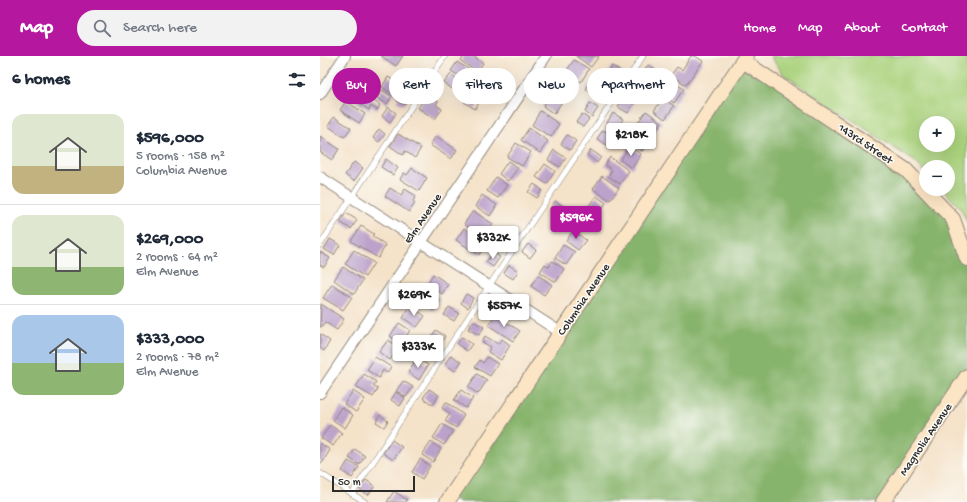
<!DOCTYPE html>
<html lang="en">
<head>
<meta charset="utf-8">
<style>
  :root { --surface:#fff; --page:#f2f2f3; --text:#1f2937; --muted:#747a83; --line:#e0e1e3; --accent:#b5179e }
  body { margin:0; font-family:"Gochi Hand",sans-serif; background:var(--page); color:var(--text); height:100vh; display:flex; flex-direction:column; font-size:15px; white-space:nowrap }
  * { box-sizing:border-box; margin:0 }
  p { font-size:13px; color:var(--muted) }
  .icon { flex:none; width:22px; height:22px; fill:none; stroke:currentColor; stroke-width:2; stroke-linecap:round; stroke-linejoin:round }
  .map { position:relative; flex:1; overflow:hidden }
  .drawer { display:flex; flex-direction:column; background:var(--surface); width:320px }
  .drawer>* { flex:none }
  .banner { position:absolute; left:12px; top:12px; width:380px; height:36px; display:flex; gap:8px }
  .controls { position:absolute; left:599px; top:60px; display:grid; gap:8px }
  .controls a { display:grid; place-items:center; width:36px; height:36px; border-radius:50%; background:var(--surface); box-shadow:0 4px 16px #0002; font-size:20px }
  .scale { position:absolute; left:12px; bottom:10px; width:83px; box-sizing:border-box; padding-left:4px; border:2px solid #2b2b2b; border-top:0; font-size:11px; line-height:14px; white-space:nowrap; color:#2b2b2b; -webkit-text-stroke:3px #fdfcf7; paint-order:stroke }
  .price { position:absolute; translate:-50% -34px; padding:0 9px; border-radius:4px; background:#fff; color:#222; font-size:13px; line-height:26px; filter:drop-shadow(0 1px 2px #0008) }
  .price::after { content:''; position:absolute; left:50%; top:24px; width:12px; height:9px; margin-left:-6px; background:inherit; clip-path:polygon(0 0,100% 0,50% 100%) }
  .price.on { background:var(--accent); color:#fff }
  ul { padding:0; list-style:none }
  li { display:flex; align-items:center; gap:12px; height:100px; padding:0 12px }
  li+li { border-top:1px solid var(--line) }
  li span { display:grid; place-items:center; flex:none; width:112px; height:80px; border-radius:12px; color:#555 }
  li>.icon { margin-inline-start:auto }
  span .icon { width:48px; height:48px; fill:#fffc; stroke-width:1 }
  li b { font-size:17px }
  h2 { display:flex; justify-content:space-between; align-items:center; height:48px; padding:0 12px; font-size:17px }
  .chip { padding:0 14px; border-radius:18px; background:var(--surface); box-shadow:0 4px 16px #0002; font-size:14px; line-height:36px }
  .chip.on { background:var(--accent); color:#fff }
  header { display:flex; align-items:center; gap:24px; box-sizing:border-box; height:56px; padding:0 20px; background:var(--accent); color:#fff }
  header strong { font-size:19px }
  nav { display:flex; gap:22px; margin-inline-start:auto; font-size:14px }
  .search { width:280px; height:36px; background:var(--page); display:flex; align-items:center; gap:10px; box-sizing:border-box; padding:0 14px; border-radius:22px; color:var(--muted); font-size:15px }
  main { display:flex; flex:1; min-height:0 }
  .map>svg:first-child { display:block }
</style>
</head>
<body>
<header>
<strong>Map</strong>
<div class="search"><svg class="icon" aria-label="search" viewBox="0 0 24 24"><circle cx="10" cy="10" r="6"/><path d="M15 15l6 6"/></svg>Search here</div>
<nav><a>Home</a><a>Map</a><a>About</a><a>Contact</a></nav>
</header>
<main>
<section class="drawer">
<h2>6 homes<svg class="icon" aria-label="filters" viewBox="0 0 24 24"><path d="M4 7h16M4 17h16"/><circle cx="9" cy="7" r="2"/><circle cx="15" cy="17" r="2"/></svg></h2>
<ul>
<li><span style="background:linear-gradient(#dfe7d0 65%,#c2b280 0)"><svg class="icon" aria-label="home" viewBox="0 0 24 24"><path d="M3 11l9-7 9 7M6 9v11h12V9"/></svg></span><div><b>$596,000</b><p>5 rooms · 158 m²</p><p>Columbia Avenue</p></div></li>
<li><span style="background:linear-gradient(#dfe7d0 65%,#8fb573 0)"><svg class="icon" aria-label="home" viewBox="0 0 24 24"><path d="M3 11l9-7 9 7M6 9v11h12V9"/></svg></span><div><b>$269,000</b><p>2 rooms · 64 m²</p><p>Elm Avenue</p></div></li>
<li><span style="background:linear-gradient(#a9c7e8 60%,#8fb573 0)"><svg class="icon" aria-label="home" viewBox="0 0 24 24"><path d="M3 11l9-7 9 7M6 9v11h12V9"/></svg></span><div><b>$333,000</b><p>2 rooms · 78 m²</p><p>Elm Avenue</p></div></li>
</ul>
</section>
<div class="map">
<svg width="647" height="446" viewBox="0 0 647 446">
  <rect width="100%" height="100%" fill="#fdfcf7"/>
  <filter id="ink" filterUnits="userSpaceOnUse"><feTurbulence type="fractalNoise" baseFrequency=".025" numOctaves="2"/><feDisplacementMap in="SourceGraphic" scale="8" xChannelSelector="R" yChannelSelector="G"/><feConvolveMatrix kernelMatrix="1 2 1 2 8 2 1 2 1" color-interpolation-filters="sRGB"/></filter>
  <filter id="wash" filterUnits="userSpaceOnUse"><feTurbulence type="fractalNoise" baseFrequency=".012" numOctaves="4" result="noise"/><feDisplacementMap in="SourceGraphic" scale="16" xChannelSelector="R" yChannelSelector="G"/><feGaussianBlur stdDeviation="0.9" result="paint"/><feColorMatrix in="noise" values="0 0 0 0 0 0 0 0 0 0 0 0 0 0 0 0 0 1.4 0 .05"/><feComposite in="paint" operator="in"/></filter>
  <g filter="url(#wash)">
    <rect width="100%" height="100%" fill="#f4e2c9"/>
    <path fill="#aad27d" stroke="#6a7e54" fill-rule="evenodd" d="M451,0H647V166L641,153L622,133H628V111H606V117L594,105L464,19L451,1ZM606,67H628V89H606Z"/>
    <path fill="#87b46c" stroke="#59704c" d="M423,5L586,114L633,163L647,203V320L563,446H139L130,440Z"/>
    <g id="blocks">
      <g fill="#bba2cb">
        <path d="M61,0H83L76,10Z"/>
        <path d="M144,0H153L163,7L157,16L141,5Z"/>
        <path d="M256,0H279L271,11Z"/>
        <path d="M371,0H375L383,5L366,29L351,19L357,11L362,14Z"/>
        <path d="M254,4L269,13L261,26L245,17Z"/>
        <path d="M137,6L152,15L146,24L131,15Z"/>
        <path d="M328,9L337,15L333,21L324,15Z"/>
        <path d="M292,10L302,16L295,27L285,21Z"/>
        <path d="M131,18L140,25L134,34L124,27Z"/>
        <path d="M68,21L93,36L84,49L77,45L79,42L62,31Z"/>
        <path d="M244,21L254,29L245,41L235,34Z"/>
        <path d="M273,23L288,33L281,43L266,33Z"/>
        <path d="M353,26L364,33L354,47L344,39Z"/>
        <path d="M36,33L60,49L57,54L51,50L49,54L30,41Z"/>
        <path d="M153,33L163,40L155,53L144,46Z"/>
        <path d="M62,34L72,40L67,48L57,42Z"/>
        <path d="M232,37L243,44L234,58L223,50Z"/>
        <path d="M107,38L118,45L116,49L122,53L115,63L98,52Z"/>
        <path d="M304,40L314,47L308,57L298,51Z"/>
        <path d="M343,42L354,50L345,63L334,55Z"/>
        <path d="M26,45L45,58L39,67L20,54Z"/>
        <path d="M270,47L278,52L272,61L265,56Z"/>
        <path d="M68,51L76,57L70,66L62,60Z"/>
        <path d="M220,55L239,68L231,81L212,69Z"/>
        <path d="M326,55L342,66L333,79L317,68Z"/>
        <path d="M293,57L303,63L295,76L285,70Z"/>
        <path d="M262,58L269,63L263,71L256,66Z"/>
        <path d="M14,61L31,72L24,81L8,70Z"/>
        <path d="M209,72L228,85L220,97L201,84Z"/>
        <path d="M59,73L65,78L59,86L53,82Z"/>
        <path d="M283,74L293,80L287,89L277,83Z"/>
        <path d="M321,75L331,83L322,95L307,85L311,79L316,82Z"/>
        <path d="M78,78L101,92L95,102L85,95L83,99L70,90Z"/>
        <path d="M247,79L256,85L250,94L241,88Z"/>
        <path d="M0,80L19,93L12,104L0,96Z"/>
        <path d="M116,80L137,94L131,103L110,89Z"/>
        <path d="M196,87L211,96L202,110L187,101Z"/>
        <path d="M309,91L321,98L312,112L300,104Z"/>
        <path d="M234,94L246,102L240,111L228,104Z"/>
        <path d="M271,94L281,101L277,107L267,99Z"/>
        <path d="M290,101L309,115L300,128L288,120L292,114L285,109Z"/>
        <path d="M66,103L78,112L73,119L61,111Z"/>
        <path d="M188,105L198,112L188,125L179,118Z"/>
        <path d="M34,106L43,112L34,125L25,119Z"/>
        <path d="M225,108L235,115L227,128L216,121Z"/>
        <path d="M92,112L107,122L99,135L80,123L84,117L87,119Z"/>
        <path d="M282,120L299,132L290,144L273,133Z"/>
        <path d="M176,121L187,129L178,142L167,135Z"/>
        <path d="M214,128L222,134L217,142L208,136Z"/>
        <path d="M70,132L81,139L85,133L96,140L93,145L95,147L89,156L65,140Z"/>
        <path d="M162,139L177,149L170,160L155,150Z"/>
        <path d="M276,140L286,147L277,159L267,152Z"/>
        <path d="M235,145L248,153L243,162L230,153Z"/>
        <path d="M153,155L173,168L164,181L144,168Z"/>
        <path d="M263,155L276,164L268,175L255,166Z"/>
        <path d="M26,157L37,164L31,173L20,166Z"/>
        <path d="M41,170L54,178L52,180L66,189L58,202L31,185Z"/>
        <path d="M144,172L167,187L159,199L136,184Z"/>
        <path d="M253,175L266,184L258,194L246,185Z"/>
        <path d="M10,183L20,189L14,199L4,193Z"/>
        <path d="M208,188L216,194L210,202L202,196Z"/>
        <path d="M243,189L255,196L246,209L235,202Z"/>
        <path d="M34,194L54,207L45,221L25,208Z"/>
        <path d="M0,196L10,202L4,211L0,209Z"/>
        <path d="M173,196L180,201L173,211L166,206Z"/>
        <path d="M232,205L244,213L236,226L220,216L225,208L229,211Z"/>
        <path d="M189,209L198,215L193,223L184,217Z"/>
        <path d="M23,211L43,224L34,238L14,224Z"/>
        <path d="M113,218L128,228L122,238L107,228Z"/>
        <path d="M218,219L232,229L224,239L211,230Z"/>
        <path d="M12,228L32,241L23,254L3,242Z"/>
        <path d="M103,232L120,244L113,254L96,243Z"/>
        <path d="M146,238L153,242L148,252L141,247Z"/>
        <path d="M1,248L24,263L17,274L5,266L1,271H0Z"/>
        <path d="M90,250L105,260L97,271L83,262Z"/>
        <path d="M129,251L139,257L134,265L124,259Z"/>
        <path d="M175,259L200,275L193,285L168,269Z"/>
        <path d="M153,265L164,271L159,279L148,273Z"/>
        <path d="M79,267L90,274L82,288L70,280Z"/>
        <path d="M116,274L125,280L120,289L110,283Z"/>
        <path d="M0,278L10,285L4,295L0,292Z"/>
        <path d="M165,280L178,288L182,283L190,289L181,304L168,296L171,291L162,286Z"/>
        <path d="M142,281L152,288L147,295L137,288Z"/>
        <path d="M68,284L79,291L70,304L59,296Z"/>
        <path d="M108,286L118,293L114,299L104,293Z"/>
        <path d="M131,299L141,306L135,315L125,308Z"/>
        <path d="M55,301L71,311L67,317L63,314L59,322L47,314Z"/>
        <path d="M167,301L178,308L170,320L155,311L160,304L163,307Z"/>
        <path d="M97,302L108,309L99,324L88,316Z"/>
        <path d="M44,318L56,326L53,330L58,333L53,341L36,331Z"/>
        <path d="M157,318L167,324L158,338L148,331Z"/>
        <path d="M83,325L93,331L86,341L76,335Z"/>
        <path d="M109,333L119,339L113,349L103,342Z"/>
        <path d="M141,334L153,342L146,352L134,344Z"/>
        <path d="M33,335L45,343L36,356L24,348Z"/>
        <path d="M76,336L85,342L80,350L71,344Z"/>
        <path d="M126,346L144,359L136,372L125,365L130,358L122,352Z"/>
        <path d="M21,351L33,359L25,372L13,364Z"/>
        <path d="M60,359L68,365L64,371L56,366Z"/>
        <path d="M122,368L133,375L124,389L113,382Z"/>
        <path d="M10,369L22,377L13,390L1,382Z"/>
        <path d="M72,384L82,391L73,404L63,397Z"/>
        <path d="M111,386L121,393L113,406L102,399Z"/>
        <path d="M0,387L10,394L2,407L0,406Z"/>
        <path d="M35,393L45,400L39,409L29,402Z"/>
        <path d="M100,403L110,410L102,423L92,416Z"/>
        <path d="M28,405L39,411L32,422L22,415Z"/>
        <path d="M46,424L55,430L48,439L39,433Z"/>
        <path d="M74,435L87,444L86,446H67Z"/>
      </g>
    </g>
  </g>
  <g filter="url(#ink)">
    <use href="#blocks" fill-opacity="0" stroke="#90867a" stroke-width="1"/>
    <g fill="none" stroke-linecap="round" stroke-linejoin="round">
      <g stroke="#90867a" stroke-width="6">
        <g id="lane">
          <path d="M0,189L125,0"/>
          <path d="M0,417L45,446"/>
          <path d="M32,438L169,230L323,0"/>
        </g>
      </g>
      <g stroke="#90867a" stroke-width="12">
        <g id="street">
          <path d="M0,38L25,0"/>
          <path d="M0,121L240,276"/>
          <path d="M0,337L226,0"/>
        </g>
      </g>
      <g stroke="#90867a" stroke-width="16">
        <g id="secondary">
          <path d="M423,5L586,114L633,163L647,203"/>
          <path d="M127,446L426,0"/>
          <path d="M563,446L647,320"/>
        </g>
      </g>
      <use href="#lane" stroke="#fff" stroke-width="5"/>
      <use href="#street" stroke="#fff" stroke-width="10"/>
      <use href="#secondary" stroke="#fce5c4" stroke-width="14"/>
    </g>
  </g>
  <g text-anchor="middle" stroke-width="3" stroke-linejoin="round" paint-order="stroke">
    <g font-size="12" fill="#2b2b2b" stroke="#fdfcf7">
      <text transform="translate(546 87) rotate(34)" y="4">143rd Street</text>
      <text transform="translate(102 162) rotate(-56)" y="4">Elm Avenue</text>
      <text transform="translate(263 243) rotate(-56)" y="4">Columbia Avenue</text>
      <text transform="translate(605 383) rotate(-56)" y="4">Magnolia Avenue</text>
    </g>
  </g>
</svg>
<div class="controls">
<a>+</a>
<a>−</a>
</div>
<div class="scale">50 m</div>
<b class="price" style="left:311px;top:101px">$218K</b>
<b class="price on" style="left:256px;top:184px">$596K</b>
<b class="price" style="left:173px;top:204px">$332K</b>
<b class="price" style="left:94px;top:261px">$269K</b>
<b class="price" style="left:184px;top:272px">$557K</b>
<b class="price" style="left:98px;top:313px">$333K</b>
<div class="banner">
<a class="chip on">Buy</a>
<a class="chip">Rent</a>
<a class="chip">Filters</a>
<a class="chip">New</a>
<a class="chip">Apartment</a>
</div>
</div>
</main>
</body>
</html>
